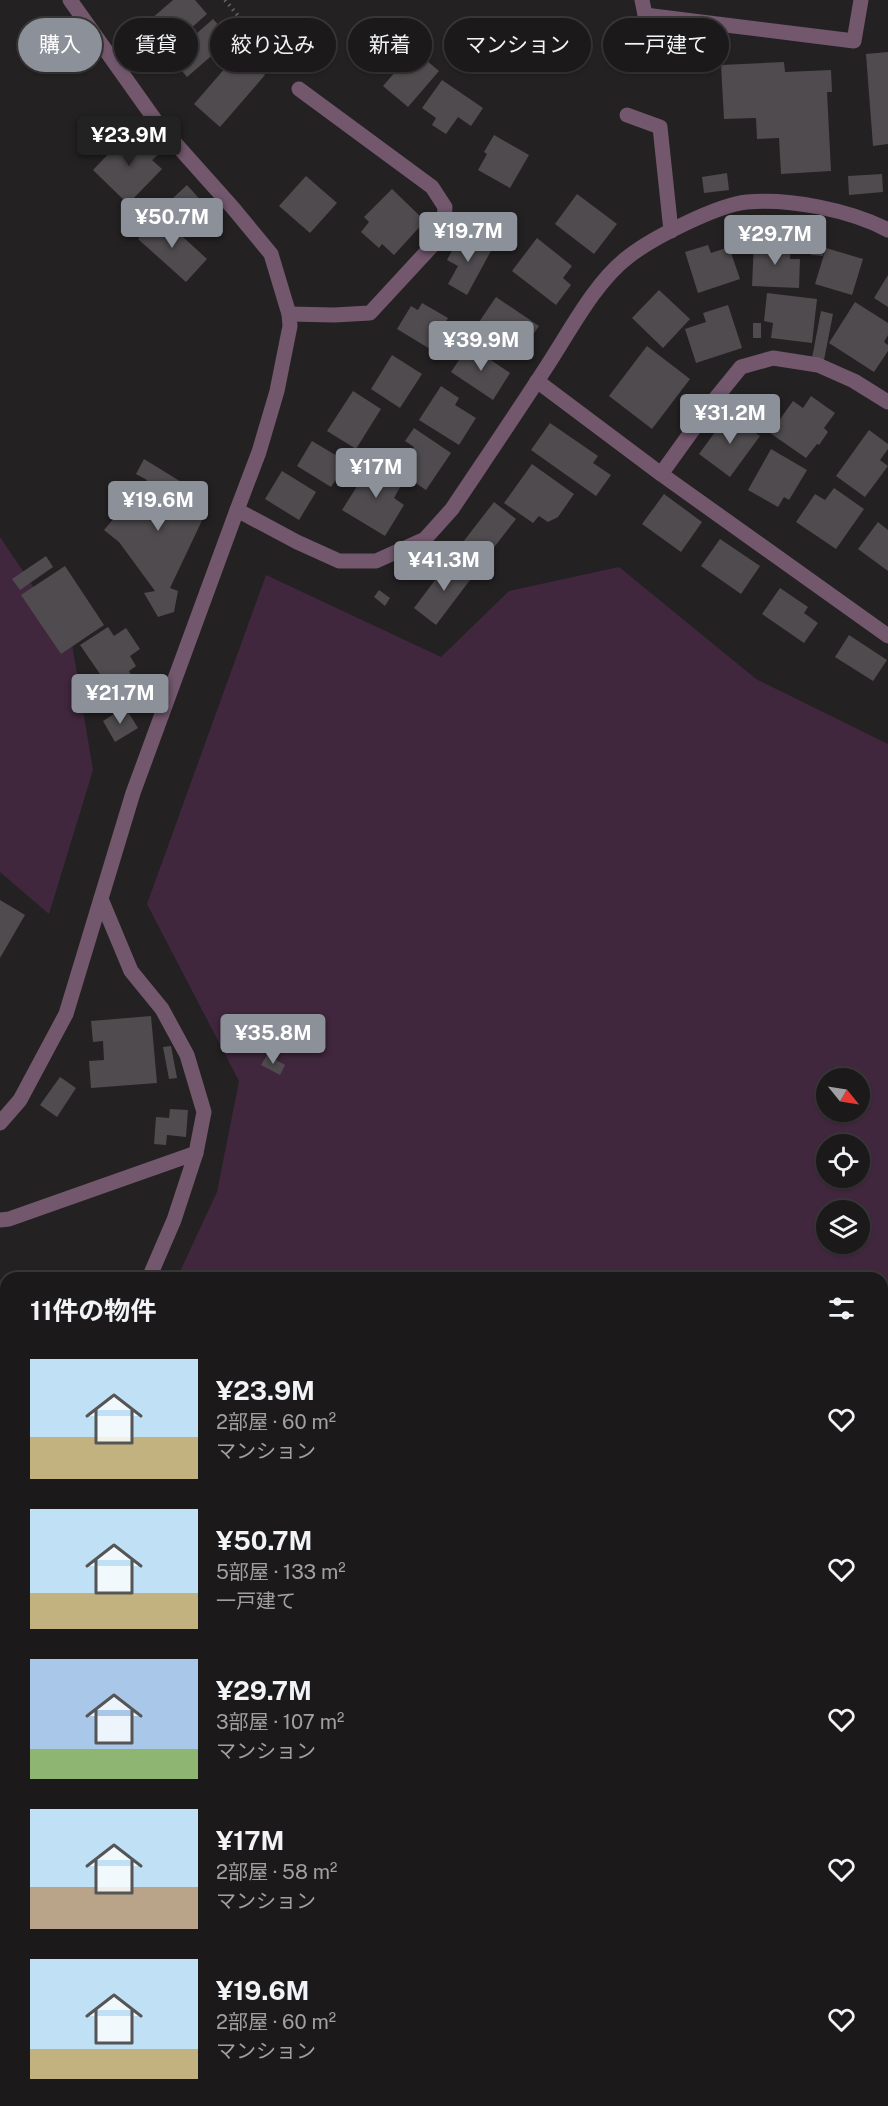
<!DOCTYPE html>
<html lang="ja">
<head>
<meta charset="utf-8">
<style>
  :root { --surface:#1b191a; --page:#242223; --text:#f1f3f6; --muted:#a0a0a2; --line:#393839; --accent:#8c9099 }
  body { margin:0; font-family:"Public Sans","Noto Sans JP",sans-serif; background:var(--page); color:var(--text); height:100vh; display:flex; flex-direction:column; font-size:22px; white-space:nowrap }
  * { box-sizing:border-box; margin:0 }
  p { font-size:20px; color:var(--muted) }
  .icon { flex:none; width:33px; height:33px; fill:none; stroke:currentColor; stroke-width:2; stroke-linecap:round; stroke-linejoin:round }
  .map { position:relative; flex:1; overflow:hidden }
  .panel { position:absolute; left:0px; top:1272px; width:888px; height:834px; display:flex; flex-direction:column; background:var(--surface); border-radius:18px 18px 0 0; box-shadow:0 2px 4px #0004,0 0 0 2px var(--line) }
  .panel>* { flex:none }
  .banner { position:absolute; left:18px; top:18px; width:852px; height:54px; display:flex; gap:12px }
  .needle { width:39px; rotate:120deg }
  .controls { position:absolute; left:816px; top:1068px; display:grid; gap:12px }
  .controls a { display:grid; place-items:center; width:54px; height:54px; border-radius:50%; background:var(--surface); box-shadow:0 2px 4px #0004,0 0 0 2px var(--line); font-size:30px }
  .price { position:absolute; translate:-50% -51px; padding:0 14px; border-radius:6px; background:var(--accent); color:#fff; font-size:20px; line-height:39px; filter:drop-shadow(0 2px 3px #0008) }
  .price::after { content:''; position:absolute; left:50%; top:36px; width:18px; height:14px; margin-left:-9px; background:inherit; clip-path:polygon(0 0,100% 0,50% 100%) }
  .price.on { background:#222; color:#fff }
  ul { padding:0; list-style:none }
  li { display:flex; align-items:center; gap:18px; height:150px; padding:0 30px }
  li span { display:grid; place-items:center; flex:none; width:168px; height:120px; border-radius:0px; color:#555 }
  li>.icon { margin-inline-start:auto }
  span .icon { width:72px; height:72px; fill:#fffc; stroke-width:1 }
  li b { font-size:26px }
  h2 { display:flex; justify-content:space-between; align-items:center; height:72px; padding:0 30px; font-size:26px }
  .chip { padding:0 21px; border-radius:27px; background:var(--surface); box-shadow:0 2px 4px #0004,0 0 0 2px var(--line); font-size:21px; line-height:54px }
  .chip.on { background:var(--accent); color:#fff }
  .map>svg:first-child { display:block }
</style>
</head>
<body>
<div class="map">
<svg width="888" height="2106" viewBox="0 0 888 2106">
  <rect width="100%" height="100%" fill="#242123"/>
  <g fill="#41273d" fill-rule="evenodd">
    <path d="M0,537L72,644L93,770L49,914L0,872Z"/>
    <path d="M619,567L756,679L888,744V2106H0V1786L6,1789V2100H882V1278H177L217,1192L239,1081L147,904L266,575L441,657L509,591ZM826,1078H860V1112H826ZM826,1144H860V1178H826ZM826,1210H860V1244H826Z"/>
  </g>
  <g fill="#4f4b4e">
    <path d="M173,0H195L207,14L173,44L151,19Z"/>
    <path d="M213,19L231,39L187,77L170,57Z"/>
    <path d="M414,50L439,71L408,107L383,86Z"/>
    <path d="M239,52L265,75L220,127L194,104Z"/>
    <path d="M888,52V144L873,146L866,54Z"/>
    <path d="M784,62L785,72L831,70L832,92H827L831,171L781,174L779,138L757,139L756,118L724,119L721,65Z"/>
    <path d="M442,80L483,108L471,126L458,117L446,134L432,125L436,118L422,108Z"/>
    <path d="M131,130L158,155L152,160L162,169L128,204L93,170Z"/>
    <path d="M494,135L529,155L510,188L478,170L487,154L484,152Z"/>
    <path d="M727,173L729,190L704,193L702,177Z"/>
    <path d="M882,174L883,192L849,195L848,176Z"/>
    <path d="M306,176L337,203L310,233L279,206Z"/>
    <path d="M187,185L204,204L196,212L193,208L184,215L171,200Z"/>
    <path d="M392,189L425,221L394,255L382,244L379,248L361,232L369,222L364,217Z"/>
    <path d="M577,194L617,224L594,254L555,224Z"/>
    <path d="M159,215L207,259L186,282L138,239Z"/>
    <path d="M814,229L826,231L823,256L811,255Z"/>
    <path d="M468,235L492,249L467,295L448,284L458,266L447,260L459,238L465,241Z"/>
    <path d="M537,238L572,266L563,278L571,285L556,305L512,271Z"/>
    <path d="M754,241L791,242L790,259H800L799,288L752,286Z"/>
    <path d="M708,245L711,253L729,247L740,279L698,293L685,252Z"/>
    <path d="M826,248L863,259L852,295L815,284Z"/>
    <path d="M888,275V307L874,298Z"/>
    <path d="M659,290L690,319L663,348L632,318Z"/>
    <path d="M767,293L817,299L812,343L771,338L773,323L764,321Z"/>
    <path d="M496,297L539,326L521,352L479,322Z"/>
    <path d="M855,302L888,323V335L884,342L888,345V351L874,372L829,343Z"/>
    <path d="M422,303L448,318L430,349L397,329L411,306L418,310Z"/>
    <path d="M728,305L742,348L696,363L685,329L706,322L703,313Z"/>
    <path d="M821,311L833,314L824,360L812,358Z"/>
    <rect x="753" y="323" width="8" height="15"/>
    <path d="M469,345L510,373L493,400L451,372Z"/>
    <path d="M647,346L690,379L652,429L609,396Z"/>
    <path d="M392,355L422,374L400,408L371,389Z"/>
    <path d="M441,386L459,398L455,405L476,418L459,445L419,420Z"/>
    <path d="M353,391L381,409L356,449L327,431Z"/>
    <path d="M742,395L766,396L764,422L740,421Z"/>
    <path d="M811,396L835,413L824,428L828,432L819,445L817,444L806,458L770,433L793,401L803,408Z"/>
    <path d="M729,413L760,436L730,477L699,454Z"/>
    <path d="M550,423L598,456L593,463L611,475L596,496L531,450Z"/>
    <path d="M414,428L451,453L426,490L393,468L402,456L406,459L414,447L405,441Z"/>
    <path d="M869,430L888,444V449L880,460L888,466L865,497L836,476Z"/>
    <path d="M312,441L347,462L331,487L297,466Z"/>
    <path d="M771,449L807,470L789,500L784,497L778,507L748,490Z"/>
    <path d="M144,459L191,488L185,500L207,510L170,588L178,591L174,612L158,617L144,593L155,591L119,542L104,530L147,480L136,474Z"/>
    <path d="M373,461L404,480L394,498L404,505L385,536L342,510Z"/>
    <path d="M532,464L574,494L558,517L548,522L539,516L533,523L504,503Z"/>
    <path d="M282,471L316,492L299,520L265,499Z"/>
    <path d="M834,488L864,509L836,549L796,522L815,494L825,500Z"/>
    <path d="M664,494L702,522L681,552L642,524Z"/>
    <path d="M494,502L516,519L485,559L463,542Z"/>
    <path d="M878,522L888,530V571L858,549Z"/>
    <path d="M720,539L760,566L741,594L701,566Z"/>
    <path d="M46,556L53,567L20,590L12,579Z"/>
    <path d="M451,559L473,576L436,625L414,608Z"/>
    <path d="M65,566L104,625L61,654L21,595Z"/>
    <path d="M780,588L808,607L804,613L818,623L804,643L762,614Z"/>
    <path d="M379,590L390,598L385,606L374,597Z"/>
    <path d="M108,627L114,636L126,628L140,649L130,656L136,666L129,671L131,675L121,681L124,685L105,697L93,679L100,674L80,645Z"/>
    <path d="M849,635L887,660L873,681L835,657Z"/>
    <path d="M125,707L138,728L115,742L103,721Z"/>
    <path d="M0,900L25,915L0,958Z"/>
    <path d="M151,1016L157,1083L91,1088L89,1061L104,1060L103,1041L93,1042L91,1021Z"/>
    <path d="M171,1046L177,1078L169,1079L163,1047Z"/>
    <path d="M267,1055L285,1065L280,1075L261,1065Z"/>
    <path d="M60,1077L76,1088L57,1117L40,1105Z"/>
    <path d="M170,1109L188,1110L186,1137L167,1135L166,1145L154,1144L156,1117L169,1118Z"/>
    <path d="M4,1414L6,1415V1502L0,1513V1422Z"/>
  </g>
  <g fill="none" stroke-linecap="round" stroke-linejoin="round">
    <path stroke="#666365" stroke-width="4" stroke-dasharray="1.5 4.5" stroke-linecap="butt" d="M225,0L285,72"/>
    <g stroke="#73576d" stroke-width="15">
      <path d="M70,0L158,124L233,208L271,254L289,314L290,326L277,391L259,452L237,510L297,542L339,561H376L425,539L452,509C484,461 516,414 547,366C570,331 595,282 628,257C652,238 717,205 747,202C789,198 850,210 888,230"/>
      <path d="M642,0L645,15L854,41L861,0"/>
      <path d="M627,115L660,127L671,231"/>
      <path d="M289,314L334,315L370,313L443,234L445,207L432,187L299,89"/>
      <path d="M537,381L661,474L888,636"/>
      <path d="M661,474L715,399L741,367L773,358L818,365L854,381L888,402"/>
      <path d="M101,899L131,971L162,1009L187,1055L204,1112L196,1153"/>
      <path d="M0,1220L9,1219L196,1153L174,1220L149,1278"/>
      <path d="M0,1344L6,1346"/>
      <path d="M0,1555L6,1544"/>
    </g>
    <path stroke="#73576d" stroke-width="15" d="M0,1123L20,1100L66,1014L133,793L237,510"/>
  </g>
</svg>
<div class="controls">
<a><svg class="needle" viewBox="-14 -14 28 28"><path d="M0-13l5 13h-10z" fill="#e53935"/><path d="M0 13l5-13h-10z" fill="#a0a0a2"/></svg></a>
<a><svg class="icon" aria-label="locate" viewBox="0 0 24 24"><circle cx="12" cy="12" r="6"/><path d="M12 2v4M12 18v4M2 12h4M18 12h4"/></svg></a>
<a><svg class="icon" aria-label="layers" viewBox="0 0 24 24"><path d="M12 4l9 5-9 5-9-5zM3 14l9 5 9-5"/></svg></a>
</div>
<b class="price on" style="left:129px;top:167px">¥23.9M</b>
<b class="price" style="left:172px;top:249px">¥50.7M</b>
<b class="price" style="left:468px;top:263px">¥19.7M</b>
<b class="price" style="left:775px;top:266px">¥29.7M</b>
<b class="price" style="left:481px;top:372px">¥39.9M</b>
<b class="price" style="left:730px;top:445px">¥31.2M</b>
<b class="price" style="left:376px;top:499px">¥17M</b>
<b class="price" style="left:158px;top:532px">¥19.6M</b>
<b class="price" style="left:444px;top:592px">¥41.3M</b>
<b class="price" style="left:120px;top:725px">¥21.7M</b>
<b class="price" style="left:273px;top:1065px">¥35.8M</b>
<div class="banner">
<a class="chip on">購入</a>
<a class="chip">賃貸</a>
<a class="chip">絞り込み</a>
<a class="chip">新着</a>
<a class="chip">マンション</a>
<a class="chip">一戸建て</a>
</div>
<section class="panel">
<h2>11件の物件<svg class="icon" aria-label="filters" viewBox="0 0 24 24"><path d="M4 7h16M4 17h16"/><circle cx="9" cy="7" r="2"/><circle cx="15" cy="17" r="2"/></svg></h2>
<ul>
<li><span style="background:linear-gradient(#bfe0f5 65%,#c2b280 0)"><svg class="icon" aria-label="home" viewBox="0 0 24 24"><path d="M3 11l9-7 9 7M6 9v11h12V9"/></svg></span><div><b>¥23.9M</b><p>2部屋 · 60 m²</p><p>マンション</p></div><svg class="icon" aria-label="heart" viewBox="0 0 24 24"><path d="M12 20l-8-8c-3-5 5-10 8-4 3-6 11-1 8 4z"/></svg></li>
<li><span style="background:linear-gradient(#bfe0f5 70%,#c2b280 0)"><svg class="icon" aria-label="home" viewBox="0 0 24 24"><path d="M3 11l9-7 9 7M6 9v11h12V9"/></svg></span><div><b>¥50.7M</b><p>5部屋 · 133 m²</p><p>一戸建て</p></div><svg class="icon" aria-label="heart" viewBox="0 0 24 24"><path d="M12 20l-8-8c-3-5 5-10 8-4 3-6 11-1 8 4z"/></svg></li>
<li><span style="background:linear-gradient(#a9c7e8 75%,#8fb573 0)"><svg class="icon" aria-label="home" viewBox="0 0 24 24"><path d="M3 11l9-7 9 7M6 9v11h12V9"/></svg></span><div><b>¥29.7M</b><p>3部屋 · 107 m²</p><p>マンション</p></div><svg class="icon" aria-label="heart" viewBox="0 0 24 24"><path d="M12 20l-8-8c-3-5 5-10 8-4 3-6 11-1 8 4z"/></svg></li>
<li><span style="background:linear-gradient(#bfe0f5 65%,#b9a48a 0)"><svg class="icon" aria-label="home" viewBox="0 0 24 24"><path d="M3 11l9-7 9 7M6 9v11h12V9"/></svg></span><div><b>¥17M</b><p>2部屋 · 58 m²</p><p>マンション</p></div><svg class="icon" aria-label="heart" viewBox="0 0 24 24"><path d="M12 20l-8-8c-3-5 5-10 8-4 3-6 11-1 8 4z"/></svg></li>
<li><span style="background:linear-gradient(#bfe0f5 75%,#c2b280 0)"><svg class="icon" aria-label="home" viewBox="0 0 24 24"><path d="M3 11l9-7 9 7M6 9v11h12V9"/></svg></span><div><b>¥19.6M</b><p>2部屋 · 60 m²</p><p>マンション</p></div><svg class="icon" aria-label="heart" viewBox="0 0 24 24"><path d="M12 20l-8-8c-3-5 5-10 8-4 3-6 11-1 8 4z"/></svg></li>
</ul>
</section>
</div>
</body>
</html>
